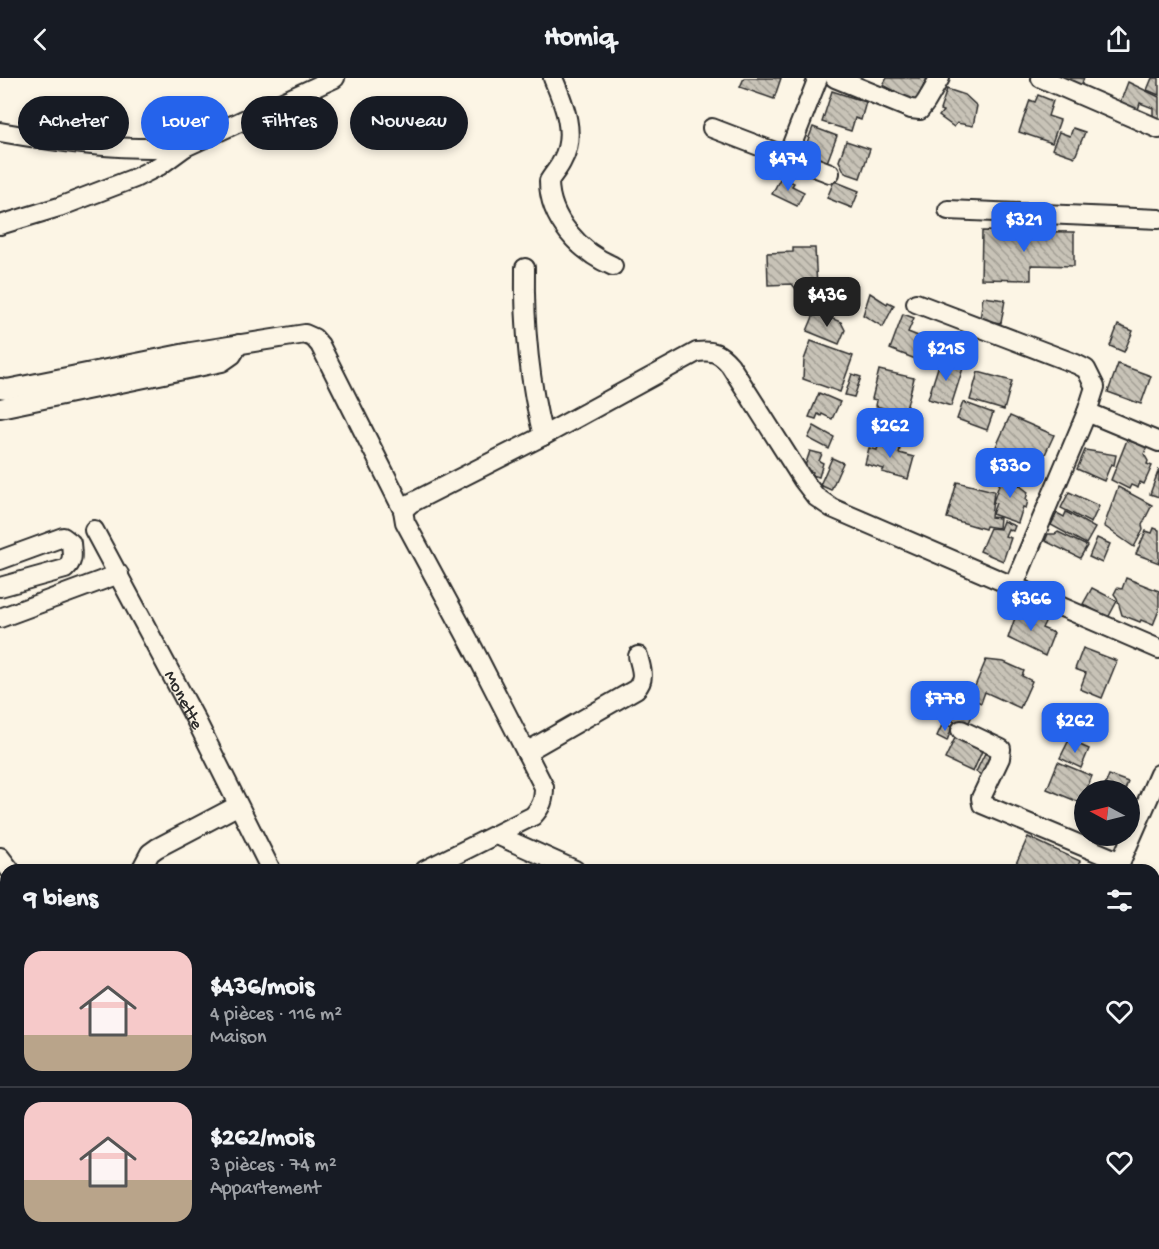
<!DOCTYPE html>
<html lang="fr">
<head>
<meta charset="utf-8">
<style>
  :root { --surface:#171b24; --page:#242831; --text:#f1f3f6; --muted:#9ea1a6; --line:#363941; --accent:#2563eb }
  body { margin:0; font-family:"Gochi Hand",sans-serif; background:var(--page); color:var(--text); height:100vh; display:flex; flex-direction:column; font-size:22px; white-space:nowrap }
  * { box-sizing:border-box; margin:0 }
  p { font-size:20px; color:var(--muted) }
  .icon { flex:none; width:33px; height:33px; fill:none; stroke:currentColor; stroke-width:2; stroke-linecap:round; stroke-linejoin:round }
  .map { position:relative; flex:1; overflow:hidden }
  .side { position:absolute; left:0px; top:786px; width:1160px; height:386px; display:flex; flex-direction:column; background:var(--surface); border-radius:18px 18px 0 0; box-shadow:0 3px 9px #0003 }
  .side>* { flex:none }
  .hud { position:absolute; left:18px; top:18px; width:600px; height:54px; display:flex; gap:12px }
  .needle { width:39px; rotate:277deg }
  .fabs { position:absolute; left:1074px; top:702px; display:grid; gap:12px }
  .fabs a { display:grid; place-items:center; width:66px; height:66px; border-radius:50%; background:var(--surface); box-shadow:0 3px 9px #0003; font-size:30px }
  .price { position:absolute; translate:-50% -51px; padding:0 14px; border-radius:12px; background:var(--accent); color:#fff; font-size:20px; line-height:39px; filter:drop-shadow(0 2px 3px #0008) }
  .price::after { content:''; position:absolute; left:50%; top:36px; width:18px; height:14px; margin-left:-9px; background:inherit; clip-path:polygon(0 0,100% 0,50% 100%) }
  .price.current { background:#222; color:#fff }
  ul { padding:0; list-style:none }
  li { display:flex; align-items:center; gap:18px; height:150px; padding:0 24px }
  li+li { border-top:2px solid var(--line) }
  li span { display:grid; place-items:center; flex:none; width:168px; height:120px; border-radius:18px; color:#555 }
  li>.icon { margin-inline-start:auto }
  span .icon { width:72px; height:72px; fill:#fffc; stroke-width:1 }
  li b { font-size:26px }
  h2 { display:flex; justify-content:space-between; align-items:center; height:72px; padding:0 24px; font-size:26px }
  .chip { padding:0 21px; border-radius:27px; background:var(--surface); box-shadow:0 3px 9px #0003; font-size:21px; line-height:54px }
  .chip.current { background:var(--accent); color:#fff }
  header { display:flex; justify-content:space-between; align-items:center; height:78px; padding:0 24px; background:var(--surface); font-size:27px; font-weight:700 }
  .map>svg:first-child { display:block }
</style>
</head>
<body>
<header><svg class="icon" aria-label="back" viewBox="0 0 24 24"><path d="M15 5l-7 7 7 7"/></svg>Homiq<svg class="icon" aria-label="share" viewBox="0 0 24 24"><path d="M12 15V3M7 8l5-5 5 5M5 13v7h14v-7"/></svg></header>
<div class="map">
<svg width="1159" height="1171" viewBox="0 0 1159 1171">
  <defs>
    <pattern id="building-back-hatch" width="6" height="6" patternUnits="userSpaceOnUse" patternTransform="scale(1.5)"><rect width="6" height="6" fill="#c8c3b7"/><path d="M-1 5l2 2M0 0l6 6M5-1l2 2" fill="none" stroke="#a39f95"/></pattern>
  </defs>
  <rect width="100%" height="100%" fill="#fcf5e5"/>
  <filter id="ink" filterUnits="userSpaceOnUse"><feTurbulence type="fractalNoise" baseFrequency=".0167" numOctaves="2"/><feDisplacementMap in="SourceGraphic" scale="12" xChannelSelector="R" yChannelSelector="G"/><feConvolveMatrix kernelMatrix="1 2 1 2 8 2 1 2 1" color-interpolation-filters="sRGB"/></filter>
  <g filter="url(#ink)">
    <g fill="url(#building-back-hatch)" stroke="#2b2b2b" stroke-width="1.5">
      <path d="M744,0H781L774,21L740,9Z"/>
      <path d="M887,0H927L916,24L883,7Z"/>
      <path d="M1061,0H1084L1081,8Z"/>
      <path d="M1152,0H1159V17L1147,12Z"/>
      <path d="M1128,4L1159,19V42L1153,39V30L1140,25L1138,32L1120,25Z"/>
      <path d="M947,11L965,17L977,28L973,48L957,45L954,49L939,38L943,33L940,32Z"/>
      <path d="M832,13L866,24L861,42L855,40L851,53L822,44Z"/>
      <path d="M1038,17L1053,23L1048,38L1060,42L1052,65L1019,54L1030,22L1035,24Z"/>
      <path d="M813,49L837,58L826,87L802,77Z"/>
      <path d="M1073,50L1085,54L1075,79L1052,71L1059,54L1070,58Z"/>
      <path d="M846,63L870,71L860,100L845,95L839,83Z"/>
      <path d="M781,99L794,105L792,108L804,114L797,128L772,116Z"/>
      <path d="M834,103L859,113L852,130L827,120Z"/>
      <path d="M982,153L1074,154V188L1031,187V202L981,201Z"/>
      <path d="M793,170H815L817,210L796,211L792,206L768,207L767,175L793,174Z"/>
      <path d="M870,215L887,226L888,224L894,227L883,249L863,237Z"/>
      <path d="M983,219L1005,222L1001,245L980,242Z"/>
      <path d="M815,234L841,244L845,252L839,266L807,253Z"/>
      <path d="M903,236L914,240L908,254L931,263L923,284L890,271Z"/>
      <path d="M1118,247L1133,253L1124,274L1110,268Z"/>
      <path d="M811,263L853,278L840,314L803,301L804,282Z"/>
      <path d="M941,280L964,287L951,328L928,321Z"/>
      <path d="M1118,286L1151,298L1141,326L1108,314Z"/>
      <path d="M879,292L914,300L906,331L902,330V335L876,328L877,322L872,321Z"/>
      <path d="M978,294L1012,303L1004,332L970,322Z"/>
      <path d="M852,296L861,299L854,319L845,317Z"/>
      <path d="M819,315L840,324L832,341L822,336L821,338L818,336L816,341L809,339Z"/>
      <path d="M963,324L993,335L987,352L957,341Z"/>
      <path d="M1010,338L1054,357L1041,385L1045,386L1040,397L1017,387L1019,385L994,373Z"/>
      <path d="M814,348L834,359L829,371L808,360Z"/>
      <path d="M880,361L901,366L899,375L914,379L908,401L882,394L884,391L865,386L869,370L877,372Z"/>
      <path d="M1127,362L1147,369L1144,376L1148,383L1147,386L1152,388L1144,406L1140,404L1138,410L1131,407L1129,411L1111,402Z"/>
      <path d="M1085,372L1116,377L1114,387L1111,386L1104,403L1077,391Z"/>
      <path d="M810,373L822,376L819,383L823,385L819,399L812,397L813,394L804,391Z"/>
      <path d="M832,380L843,385L831,412L820,407Z"/>
      <path d="M1159,391V419L1150,416Z"/>
      <path d="M1007,395L1021,400V406L1019,407L1028,414L1026,421L1028,423L1026,430L1023,429L1018,445L992,436L996,425L993,424L1000,404L1004,405Z"/>
      <path d="M957,404L994,413L991,439L1000,440L999,450L986,448L985,451L947,440Z"/>
      <path d="M1118,409L1152,427L1142,447L1143,452L1134,469L1104,448Z"/>
      <path d="M1069,414L1099,428L1091,445L1061,430Z"/>
      <path d="M1066,434L1095,450L1086,466L1051,447L1057,435L1064,439Z"/>
      <path d="M1003,443L1015,448L1013,453L1008,451L1005,458L1011,460L1003,483L980,473L990,450L1000,451Z"/>
      <path d="M1154,450L1159,452V485L1136,476L1146,453L1152,455Z"/>
      <path d="M1058,454L1087,468L1080,480L1045,463L1048,456H1055Z"/>
      <path d="M1097,460L1110,466L1102,485L1089,479Z"/>
      <path d="M1126,500L1159,513V532L1153,547L1141,542L1140,544L1122,537L1117,520L1114,516L1117,510L1122,511Z"/>
      <path d="M1092,510L1117,523L1108,540L1083,526Z"/>
      <path d="M1018,531L1046,542L1042,550L1054,555L1045,578L1008,560Z"/>
      <path d="M1083,570L1117,583L1102,620L1080,611L1086,595L1075,591Z"/>
      <path d="M986,582L1004,584L1024,593L1022,598L1032,603L1020,630L985,614L981,625L970,620Z"/>
      <path d="M952,621L975,631L967,649L944,639Z"/>
      <path d="M943,645L952,649L947,663L937,658Z"/>
      <path d="M955,660L982,673L973,694L945,681Z"/>
      <path d="M1069,662L1089,671L1081,690L1060,680Z"/>
      <path d="M985,675L995,680L985,699L976,694Z"/>
      <path d="M1058,684L1092,698L1081,725L1047,711Z"/>
      <path d="M1109,697L1128,704L1125,712H1103Z"/>
      <path d="M1028,759L1080,783L1076,792H1020L1014,790Z"/>
      <path d="M1159,1017V1031L1154,1028Z"/>
    </g>
    <g fill="none" stroke-linecap="round" stroke-linejoin="round">
      <g stroke="#2b2b2b" stroke-width="22">
        <g id="minor">
          <path d="M553,0C564,26 577,56 562,83C559,90 553,96 549,103C549,141 580,174 613,188"/>
          <path d="M835,0L911,31L920,32L926,24L940,0"/>
          <path d="M1041,0L1159,51"/>
          <path d="M712,50L830,95"/>
          <path d="M0,54C61,65 123,73 185,69"/>
          <path d="M787,79L818,0"/>
          <path d="M948,132L1159,141"/>
          <path d="M0,147L59,129L135,100L159,88L185,69L335,0"/>
          <path d="M525,190C524,247 529,303 543,358"/>
          <path d="M916,225L1076,286L1086,291L1095,309L1087,334L1014,507"/>
          <path d="M0,310L7,311L191,274L305,256L314,260L320,267L403,432L405,444L474,572L544,709C544,722 542,728 533,738L425,792"/>
          <path d="M0,330L222,284L232,277L239,266"/>
          <path d="M1087,334L1159,364"/>
          <path d="M403,432L411,425L543,358L697,274C713,272 720,275 730,287L803,402L816,419L832,430L1159,571"/>
          <path id="s1" d="M94,452L198,646L271,792"/>
          <path d="M0,482L63,459L71,465C72,477 74,483 65,491L0,509"/>
          <path d="M0,540L119,496"/>
          <path d="M961,652L1001,671L1000,680L981,720L982,726L1121,784"/>
          <path d="M526,674L636,611C646,601 641,590 638,578"/>
          <path d="M497,757L575,792"/>
          <path d="M0,779L10,792"/>
          <path d="M141,792L150,775L157,770L237,728"/>
          <path d="M1117,792L1159,696"/>
          <path d="M1154,1039L1159,1042"/>
          <path d="M0,1111L6,1113"/>
          <path d="M166,1166L183,1171"/>
          <path d="M271,1171L273,1166"/>
          <path d="M949,1171L952,1166"/>
        </g>
      </g>
      <use href="#minor" stroke="#fcf5e5" stroke-width="18"/>
    </g>
  </g>
  <g text-anchor="middle" stroke-width="4.5" stroke-linejoin="round" paint-order="stroke">
    <g font-size="18" fill="#2b2b2b" stroke="#fcf5e5">
      <text dy="6" stroke="none"><textPath href="#s1" startOffset="192">Monette</textPath></text>
    </g>
  </g>
</svg>
<div class="fabs">
<a><svg class="needle" viewBox="-14 -14 28 28"><path d="M0-13l5 13h-10z" fill="#e53935"/><path d="M0 13l5-13h-10z" fill="#9ea1a6"/></svg></a>
</div>
<b class="price" style="left:788px;top:114px">$474</b>
<b class="price" style="left:1024px;top:175px">$321</b>
<b class="price current" style="left:827px;top:250px">$436</b>
<b class="price" style="left:946px;top:304px">$215</b>
<b class="price" style="left:890px;top:381px">$262</b>
<b class="price" style="left:1010px;top:421px">$330</b>
<b class="price" style="left:1031px;top:554px">$366</b>
<b class="price" style="left:945px;top:654px">$778</b>
<b class="price" style="left:1075px;top:676px">$262</b>
<div class="hud">
<a class="chip">Acheter</a>
<a class="chip current">Louer</a>
<a class="chip">Filtres</a>
<a class="chip">Nouveau</a>
</div>
<section class="side">
<h2>9 biens<svg class="icon" aria-label="filters" viewBox="0 0 24 24"><path d="M4 7h16M4 17h16"/><circle cx="9" cy="7" r="2"/><circle cx="15" cy="17" r="2"/></svg></h2>
<ul>
<li><span style="background:linear-gradient(#f6c9c9 70%,#b9a48a 0)"><svg class="icon" aria-label="home" viewBox="0 0 24 24"><path d="M3 11l9-7 9 7M6 9v11h12V9"/></svg></span><div><b>$436/mois</b><p>4 pièces · 116 m²</p><p>Maison</p></div><svg class="icon" aria-label="heart" viewBox="0 0 24 24"><path d="M12 20l-8-8c-3-5 5-10 8-4 3-6 11-1 8 4z"/></svg></li>
<li><span style="background:linear-gradient(#f6c9c9 65%,#b9a48a 0)"><svg class="icon" aria-label="home" viewBox="0 0 24 24"><path d="M3 11l9-7 9 7M6 9v11h12V9"/></svg></span><div><b>$262/mois</b><p>3 pièces · 74 m²</p><p>Appartement</p></div><svg class="icon" aria-label="heart" viewBox="0 0 24 24"><path d="M12 20l-8-8c-3-5 5-10 8-4 3-6 11-1 8 4z"/></svg></li>
</ul>
</section>
</div>
</body>
</html>
